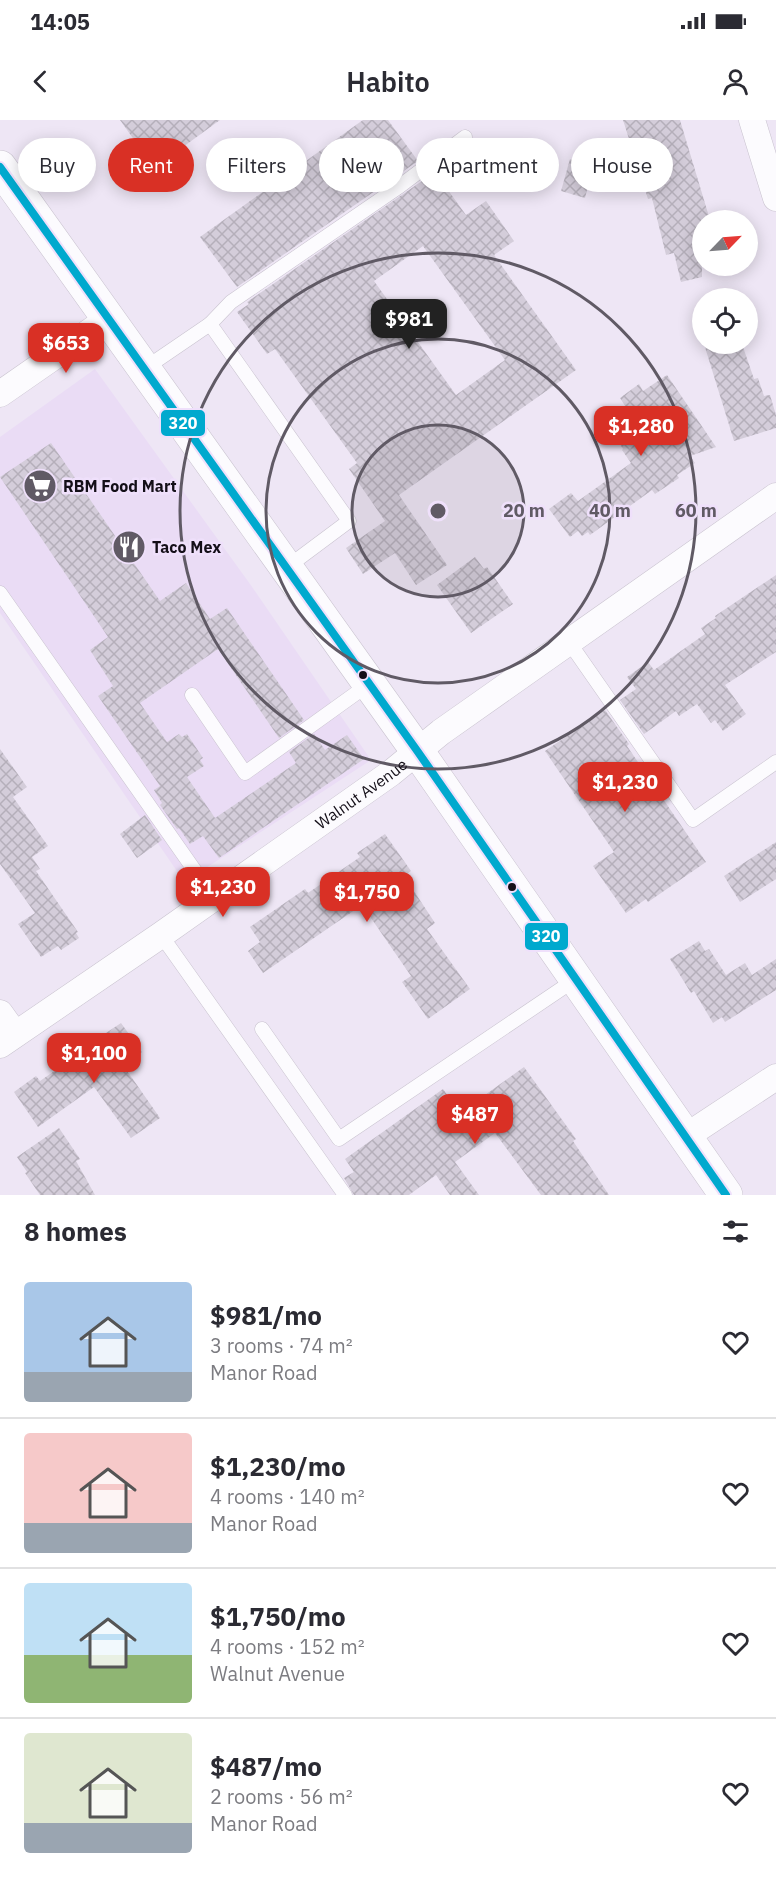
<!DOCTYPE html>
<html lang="en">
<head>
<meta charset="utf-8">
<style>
  :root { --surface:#fff; --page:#f7f7f7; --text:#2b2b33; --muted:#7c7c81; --line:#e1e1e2; --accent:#d93025 }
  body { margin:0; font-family:"IBM Plex Sans",sans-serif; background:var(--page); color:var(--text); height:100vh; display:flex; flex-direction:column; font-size:22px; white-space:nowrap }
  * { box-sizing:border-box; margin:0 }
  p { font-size:20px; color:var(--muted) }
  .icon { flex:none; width:33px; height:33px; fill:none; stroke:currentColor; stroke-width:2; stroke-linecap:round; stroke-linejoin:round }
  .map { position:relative; height:1075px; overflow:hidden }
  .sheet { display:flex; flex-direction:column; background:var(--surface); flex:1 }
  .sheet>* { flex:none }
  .hud { position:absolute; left:18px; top:18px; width:741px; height:54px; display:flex; gap:12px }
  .needle { width:39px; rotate:65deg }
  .controls { position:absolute; left:692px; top:90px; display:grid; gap:12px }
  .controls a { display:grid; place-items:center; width:66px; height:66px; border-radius:50%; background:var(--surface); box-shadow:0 3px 15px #0003; font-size:30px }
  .price { position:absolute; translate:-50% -51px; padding:0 14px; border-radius:12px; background:var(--accent); color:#fff; font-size:20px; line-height:39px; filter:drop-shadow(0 2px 3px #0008) }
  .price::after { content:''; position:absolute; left:50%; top:36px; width:18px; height:14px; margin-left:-9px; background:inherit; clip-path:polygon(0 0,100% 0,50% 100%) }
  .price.selected { background:#222; color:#fff }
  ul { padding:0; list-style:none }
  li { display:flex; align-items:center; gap:18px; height:150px; padding:0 24px }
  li+li { border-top:2px solid var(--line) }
  li span { display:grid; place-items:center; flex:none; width:168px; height:120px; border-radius:6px; color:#555 }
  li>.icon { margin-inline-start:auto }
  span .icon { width:72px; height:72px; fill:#fffc; stroke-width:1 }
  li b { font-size:26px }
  h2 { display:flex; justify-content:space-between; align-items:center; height:72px; padding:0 24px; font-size:26px }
  .pill { padding:0 21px; border-radius:27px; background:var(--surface); box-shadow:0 3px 15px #0003; font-size:21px; line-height:54px }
  .pill.selected { background:var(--accent); color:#fff }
  .status { display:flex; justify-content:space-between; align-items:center; height:42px; padding:0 30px; background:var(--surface); direction:ltr }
  .status svg { height:16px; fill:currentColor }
  header { display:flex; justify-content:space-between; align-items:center; height:78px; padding:0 24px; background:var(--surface); font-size:27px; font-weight:600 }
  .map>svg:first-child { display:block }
</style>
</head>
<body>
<div class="status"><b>14:05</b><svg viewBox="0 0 49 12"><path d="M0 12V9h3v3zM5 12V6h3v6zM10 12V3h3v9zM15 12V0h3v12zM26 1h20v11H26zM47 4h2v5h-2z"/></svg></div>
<header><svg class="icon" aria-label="back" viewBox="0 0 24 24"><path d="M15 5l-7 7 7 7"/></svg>Habito<svg class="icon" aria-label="person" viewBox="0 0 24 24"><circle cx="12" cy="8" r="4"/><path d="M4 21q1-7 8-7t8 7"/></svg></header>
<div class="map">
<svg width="776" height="1075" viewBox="0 0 776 1075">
  <defs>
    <pattern id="building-cross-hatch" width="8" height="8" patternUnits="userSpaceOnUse" patternTransform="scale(1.5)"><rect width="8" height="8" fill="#d4cdda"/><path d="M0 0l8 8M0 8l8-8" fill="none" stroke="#b5afba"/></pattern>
  </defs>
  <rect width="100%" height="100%" fill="#eee6f5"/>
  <path fill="#eadcf5" d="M95,249L250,464L371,640L186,761L181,757L0,493V317Z"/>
  <g fill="url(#building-cross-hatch)" fill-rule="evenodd">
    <path d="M120,0H220L154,48Z"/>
    <path d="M363,0H388L418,41L237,167L200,117Z"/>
    <path d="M623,0H680L710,100H702V157L681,162L674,133L666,135L652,78L648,79Z"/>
    <path d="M570,39L593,46L585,78L561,71Z"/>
    <path d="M435,52L466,95L486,81L514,121L494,135L576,250L399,375L447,445L416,465L395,433L363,454L346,428L385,401L349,349L357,343L275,229L267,234L237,192L249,184L247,182ZM423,126L505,240L456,275L374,161Z"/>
    <path d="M704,224H742L754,259L758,258L764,276L770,275L776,295V308L734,321Z"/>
    <path d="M667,255L716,327L690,336L695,343L677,355L679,358L655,374L652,370L590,415L588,412L582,416L578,411L570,417L549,389L571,373L578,381L631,343L622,330L623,329L614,314L634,300L620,278L639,264L643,271Z"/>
    <path d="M51,323L160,481L186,463L210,499L227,488L304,600L279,618L218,529L140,583L167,622L179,614L182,617L187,614L203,638L200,640L204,646L187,657L215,698L296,643L289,632L314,614L325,630L347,615L364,639L219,738L203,716L190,724L179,708L177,709L160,685L162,683L154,670L160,666L98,576L113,566L90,530L108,517L0,357Z"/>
    <path d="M475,437L484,449L487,447L513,484L471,513L437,465Z"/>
    <path d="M776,455V532L725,565L746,594L723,611L715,600L711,603L697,584L679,596L676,591L644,614L620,580L636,569L627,557L648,542L654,550L705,514L701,508L716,498L715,496Z"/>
    <path d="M605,590L629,624L627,626L706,742L648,782L646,779L626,793L593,746L614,732L545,631Z"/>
    <path d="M0,629L27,667L13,677L48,726L32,737L40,749L36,751L78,812L76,813L79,818L61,830L58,826L41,837L18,804L35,793L0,744Z"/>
    <path d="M145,695L162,720L137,738L120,714Z"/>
    <path d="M385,714L411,751L404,756L435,803L427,809L470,869L428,899L402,862L411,856L362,785L263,853L248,831L260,822L250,807L305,769L308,773L360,737L357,733Z"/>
    <path d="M776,722V759L740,782L724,756Z"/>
    <path d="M699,821L705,831L709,829L726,855L745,843L752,855L776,839V870L725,902L722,897L713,903L694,871L691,873L670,839Z"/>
    <path d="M121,903L142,932L123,945L160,998L131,1018L94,967L38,1007L14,972L36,956L40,961L89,927L88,925Z"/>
    <path d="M524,947L576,1019L573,1021L609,1075H541L495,1013L455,1042L479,1075H450L436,1055L409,1075H354L344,1058L354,1052L345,1039L443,969L460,993Z"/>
    <path d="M59,1008L80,1039L76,1041L95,1075H40L25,1053L27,1052L17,1037Z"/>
  </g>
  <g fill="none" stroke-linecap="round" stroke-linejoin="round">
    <g stroke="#c9c3cf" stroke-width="15">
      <g id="service">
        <path d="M210,204L349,401L286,448"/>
        <path d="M144,249L210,204L231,182L400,66L465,17"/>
        <path d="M0,473L214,778"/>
        <path d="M569,522L693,700L776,642"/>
        <path d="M192,575L245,653L369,564"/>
        <path d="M161,815L345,1075"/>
        <path d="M262,909L339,1019L576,859"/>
      </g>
    </g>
    <g stroke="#c9c3cf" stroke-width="27">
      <g id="minor">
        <path d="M752,0L776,78"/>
        <path d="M0,274L108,199"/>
        <path d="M0,893L15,914"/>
        <path id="s1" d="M0,925L161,815L391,653L441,612L776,376"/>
        <path d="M685,1017L776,957"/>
      </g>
    </g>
    <g stroke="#c9c3cf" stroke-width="34">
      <path id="secondary" d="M0,47L418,632L726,1075"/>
    </g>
    <use href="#service" stroke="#fcfbfe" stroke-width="14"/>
    <use href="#minor" stroke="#fcfbfe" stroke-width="26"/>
    <use href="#secondary" stroke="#fcfbfe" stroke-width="33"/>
    <g stroke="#efe0fb" stroke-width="12">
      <path id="bus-1" d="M0,47L418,632L726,1075"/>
    </g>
    <use href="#bus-1" stroke="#00a9ce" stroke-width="8"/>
  </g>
  <circle cx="438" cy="391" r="86" fill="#605a65" fill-opacity=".12"/>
  <g fill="none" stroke="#605a65" stroke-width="3">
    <circle cx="438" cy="391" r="86"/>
    <circle cx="438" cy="391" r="172"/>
    <circle cx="438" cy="391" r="258"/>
  </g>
  <defs>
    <g id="supermarket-disc" transform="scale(1.725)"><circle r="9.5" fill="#605a65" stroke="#efe0fb"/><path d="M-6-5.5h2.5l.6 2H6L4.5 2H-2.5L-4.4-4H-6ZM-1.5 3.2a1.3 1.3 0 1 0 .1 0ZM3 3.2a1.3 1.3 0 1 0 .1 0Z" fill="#fff"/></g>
    <g id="restaurant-disc" transform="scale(1.725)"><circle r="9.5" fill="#605a65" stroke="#efe0fb"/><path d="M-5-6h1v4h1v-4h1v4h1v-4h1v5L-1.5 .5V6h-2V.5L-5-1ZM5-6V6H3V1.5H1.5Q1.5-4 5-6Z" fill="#fff"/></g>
  </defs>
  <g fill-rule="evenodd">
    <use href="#supermarket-disc" x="40" y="366"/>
    <use href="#restaurant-disc" x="129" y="427"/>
  </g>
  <g fill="#140f18" stroke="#efe0fb" stroke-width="2">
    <circle cx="363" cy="555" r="5"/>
    <circle cx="512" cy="767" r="5"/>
  </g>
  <g text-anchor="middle" stroke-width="5" stroke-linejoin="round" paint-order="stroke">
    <g font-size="16" font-weight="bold" fill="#140f18" stroke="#efe0fb" text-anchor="start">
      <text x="63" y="372">RBM Food Mart</text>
      <text x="152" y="433">Taco Mex</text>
    </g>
    <g font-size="16" fill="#140f18" stroke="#efe0fb">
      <text dy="6" stroke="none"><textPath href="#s1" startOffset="440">Walnut Avenue</textPath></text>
    </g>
  </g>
  <circle cx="438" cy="391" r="9" fill="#605a65" stroke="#efe0fb" stroke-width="3"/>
  <g font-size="18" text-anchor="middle" font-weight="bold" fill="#605a65" stroke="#efe0fb" stroke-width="5" stroke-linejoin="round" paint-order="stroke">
    <text x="524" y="397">20 m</text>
    <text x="610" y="397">40 m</text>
    <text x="696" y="397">60 m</text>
  </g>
  <g stroke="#efe0fb" stroke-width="2">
    <rect x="160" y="289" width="46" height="28" rx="6" fill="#00a9ce"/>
    <rect x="524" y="802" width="45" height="29" rx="6" fill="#00a9ce"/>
  </g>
  <g font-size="16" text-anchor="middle" font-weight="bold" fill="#fff">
    <text x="183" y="309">320</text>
    <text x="546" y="822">320</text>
  </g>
</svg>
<div class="controls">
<a><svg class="needle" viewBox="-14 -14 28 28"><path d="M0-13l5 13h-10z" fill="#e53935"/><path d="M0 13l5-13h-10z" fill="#7c7c81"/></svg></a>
<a><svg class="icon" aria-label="locate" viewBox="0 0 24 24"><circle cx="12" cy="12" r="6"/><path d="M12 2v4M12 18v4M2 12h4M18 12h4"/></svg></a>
</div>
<b class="price selected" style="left:409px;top:230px">$981</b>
<b class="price" style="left:66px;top:254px">$653</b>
<b class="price" style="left:641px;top:337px">$1,280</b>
<b class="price" style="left:625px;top:693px">$1,230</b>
<b class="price" style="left:223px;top:798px">$1,230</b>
<b class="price" style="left:367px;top:803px">$1,750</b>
<b class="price" style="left:94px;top:964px">$1,100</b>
<b class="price" style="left:475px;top:1025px">$487</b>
<div class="hud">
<a class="pill">Buy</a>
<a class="pill selected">Rent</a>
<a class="pill">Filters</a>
<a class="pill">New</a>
<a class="pill">Apartment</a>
<a class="pill">House</a>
</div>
</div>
<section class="sheet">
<h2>8 homes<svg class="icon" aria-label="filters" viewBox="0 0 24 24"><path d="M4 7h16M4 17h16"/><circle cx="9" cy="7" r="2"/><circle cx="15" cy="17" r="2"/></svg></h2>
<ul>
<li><span style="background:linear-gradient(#a9c7e8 75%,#9aa5b1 0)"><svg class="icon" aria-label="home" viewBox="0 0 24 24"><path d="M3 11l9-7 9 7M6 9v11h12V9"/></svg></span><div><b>$981/mo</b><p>3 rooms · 74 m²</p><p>Manor Road</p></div><svg class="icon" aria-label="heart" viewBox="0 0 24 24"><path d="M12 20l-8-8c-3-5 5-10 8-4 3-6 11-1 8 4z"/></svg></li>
<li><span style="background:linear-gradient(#f6c9c9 75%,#9aa5b1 0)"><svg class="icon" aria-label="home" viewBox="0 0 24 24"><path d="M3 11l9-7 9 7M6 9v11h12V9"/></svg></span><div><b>$1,230/mo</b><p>4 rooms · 140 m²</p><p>Manor Road</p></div><svg class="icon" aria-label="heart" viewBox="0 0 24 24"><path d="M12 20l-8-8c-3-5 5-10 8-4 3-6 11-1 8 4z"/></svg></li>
<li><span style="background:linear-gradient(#bfe0f5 60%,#8fb573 0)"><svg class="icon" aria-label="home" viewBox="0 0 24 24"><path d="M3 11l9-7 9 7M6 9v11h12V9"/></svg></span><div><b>$1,750/mo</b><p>4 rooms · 152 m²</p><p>Walnut Avenue</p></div><svg class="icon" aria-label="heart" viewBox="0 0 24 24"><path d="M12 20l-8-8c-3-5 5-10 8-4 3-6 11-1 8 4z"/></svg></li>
<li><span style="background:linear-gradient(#dfe7d0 75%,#9aa5b1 0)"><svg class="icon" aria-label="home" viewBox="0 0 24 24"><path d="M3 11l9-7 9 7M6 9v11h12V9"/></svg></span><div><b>$487/mo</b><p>2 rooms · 56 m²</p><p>Manor Road</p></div><svg class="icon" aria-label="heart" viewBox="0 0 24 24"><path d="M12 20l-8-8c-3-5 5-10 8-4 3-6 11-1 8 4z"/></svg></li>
</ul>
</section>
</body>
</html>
